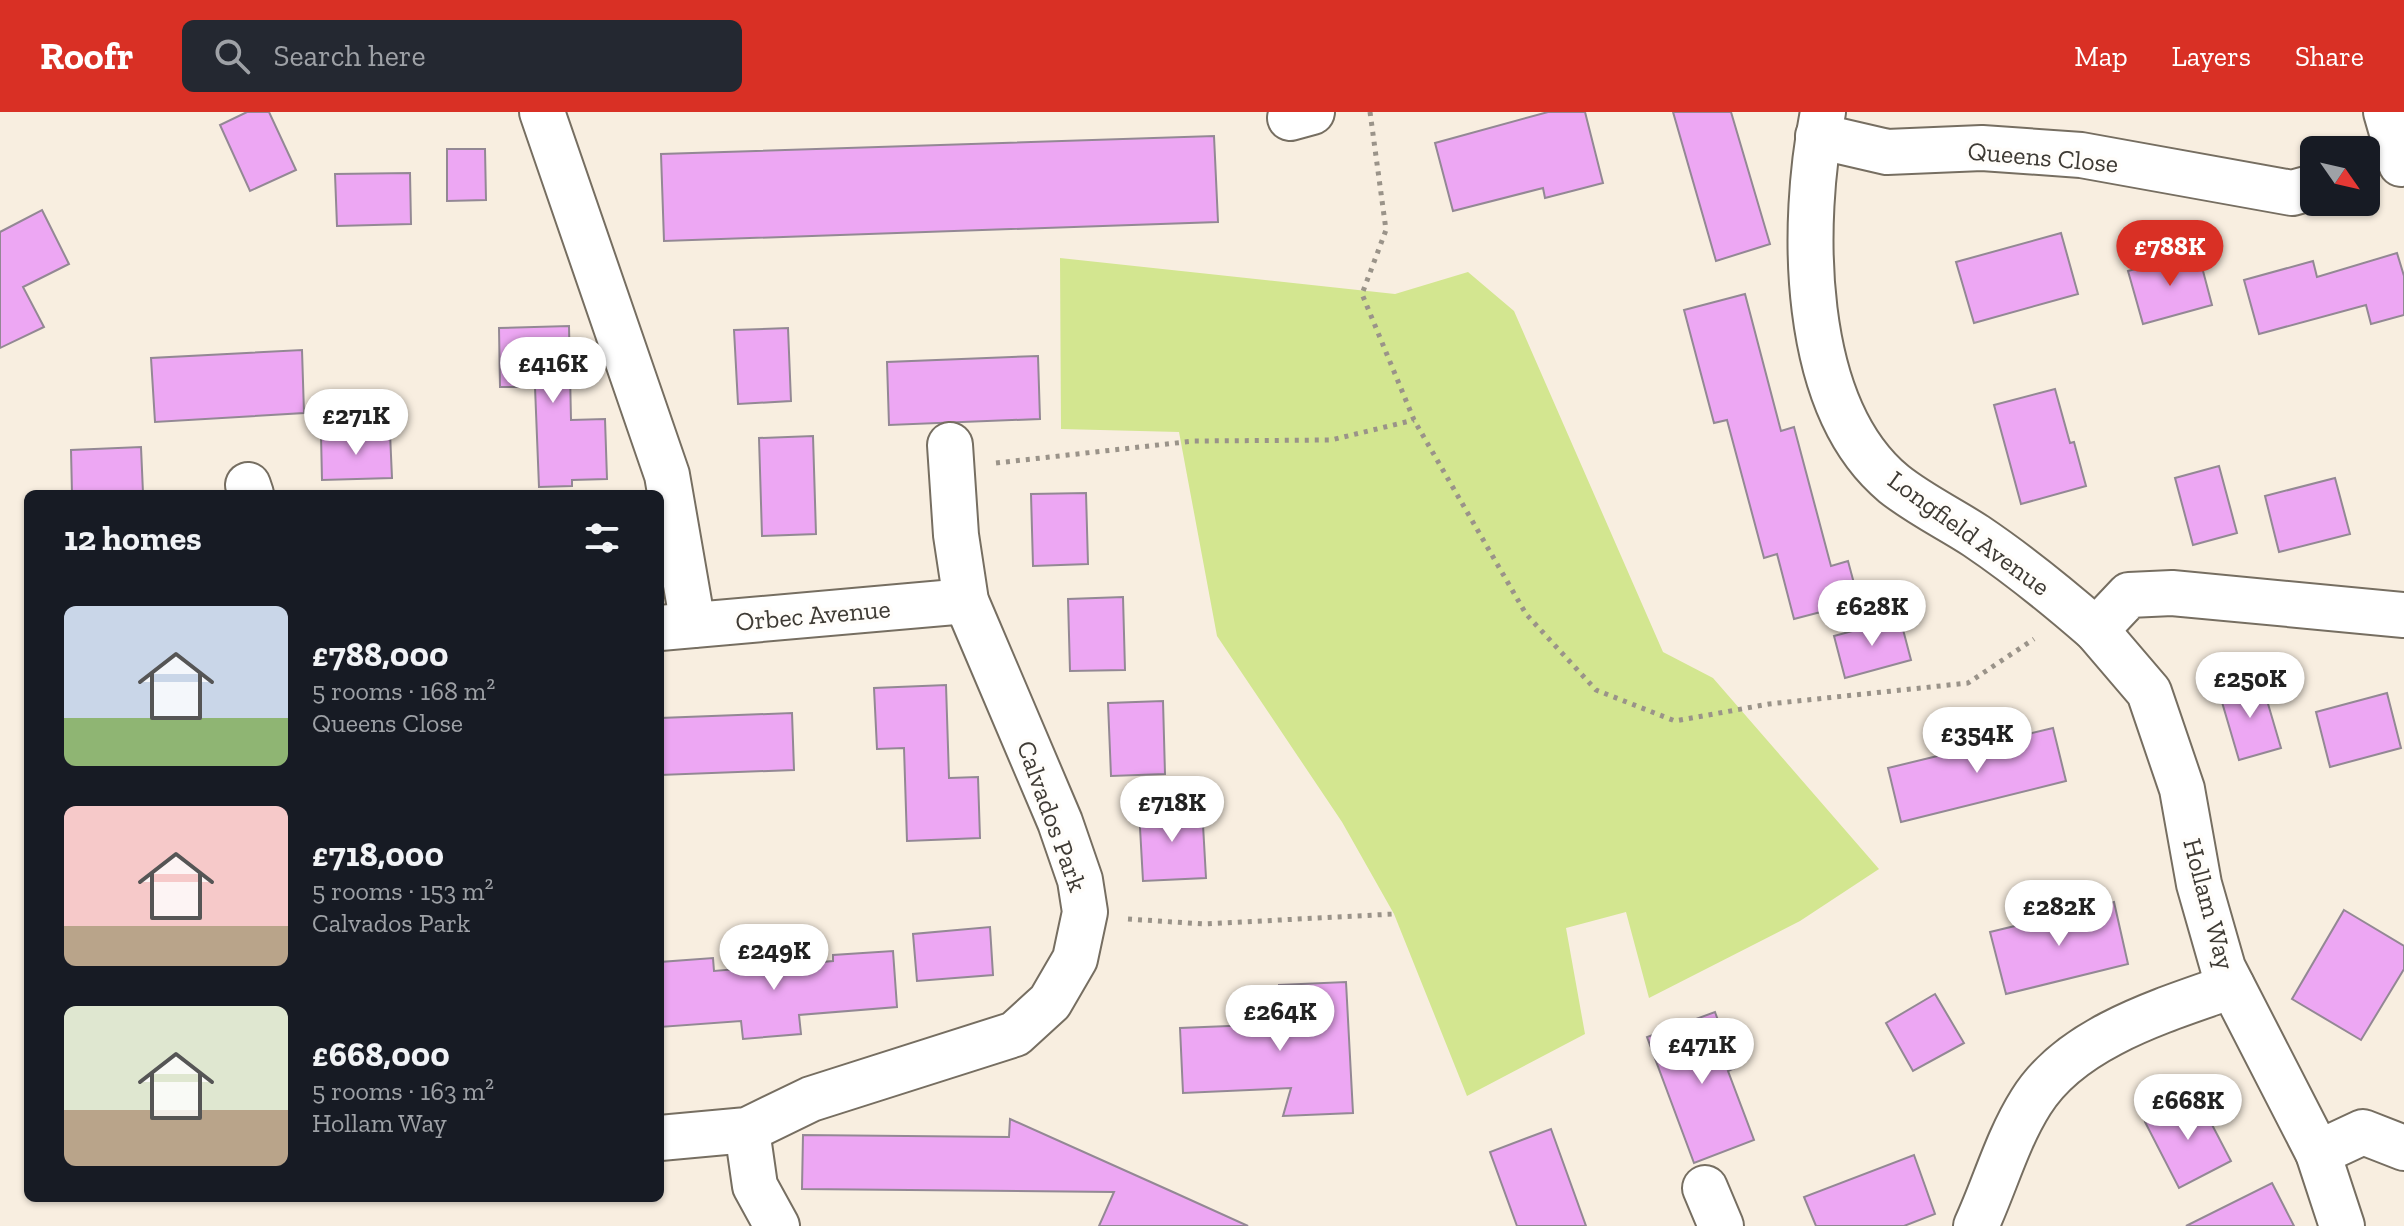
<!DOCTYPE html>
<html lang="en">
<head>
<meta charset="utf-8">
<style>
  :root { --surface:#171b24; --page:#242831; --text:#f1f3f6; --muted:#9ea1a6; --accent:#d93025 }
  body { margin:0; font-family:"Zilla Slab",serif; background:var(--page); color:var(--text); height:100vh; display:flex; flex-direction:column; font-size:30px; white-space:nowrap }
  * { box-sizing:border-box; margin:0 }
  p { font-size:26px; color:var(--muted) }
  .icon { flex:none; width:44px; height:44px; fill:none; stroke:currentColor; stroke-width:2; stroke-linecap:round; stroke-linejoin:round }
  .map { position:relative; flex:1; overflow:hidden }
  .panel { position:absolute; left:24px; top:378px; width:640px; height:712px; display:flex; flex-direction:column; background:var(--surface); border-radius:12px; box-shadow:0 2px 6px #0004 }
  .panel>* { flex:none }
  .needle { width:52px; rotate:124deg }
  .controls { position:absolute; left:2300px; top:24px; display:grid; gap:16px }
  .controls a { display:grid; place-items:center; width:80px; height:80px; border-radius:12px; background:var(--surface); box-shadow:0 2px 6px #0004; font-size:40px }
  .price { position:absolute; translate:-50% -68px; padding:0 18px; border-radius:28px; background:#fff; color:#222; font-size:26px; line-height:52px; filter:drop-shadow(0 2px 4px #0008) }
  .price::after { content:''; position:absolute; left:50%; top:48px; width:24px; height:18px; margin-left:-12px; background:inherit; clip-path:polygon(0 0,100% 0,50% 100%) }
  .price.current { background:var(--accent); color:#fff }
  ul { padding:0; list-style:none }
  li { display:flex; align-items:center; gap:24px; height:200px; padding:0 40px }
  li span { display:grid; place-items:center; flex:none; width:224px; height:160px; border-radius:12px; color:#555 }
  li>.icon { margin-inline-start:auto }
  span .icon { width:96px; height:96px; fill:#fffc; stroke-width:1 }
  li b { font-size:34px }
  h2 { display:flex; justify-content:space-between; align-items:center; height:96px; padding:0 40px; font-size:34px }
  header { display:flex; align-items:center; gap:48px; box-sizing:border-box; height:112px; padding:0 40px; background:var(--accent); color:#fff }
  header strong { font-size:38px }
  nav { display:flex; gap:44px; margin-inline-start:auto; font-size:28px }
  .search { width:560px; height:72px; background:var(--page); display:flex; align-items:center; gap:20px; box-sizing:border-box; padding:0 28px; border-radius:12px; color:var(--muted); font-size:30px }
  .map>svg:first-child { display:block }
</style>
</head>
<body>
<header>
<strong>Roofr</strong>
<div class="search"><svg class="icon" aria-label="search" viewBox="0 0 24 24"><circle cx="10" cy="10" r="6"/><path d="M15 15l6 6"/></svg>Search here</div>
<nav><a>Map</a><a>Layers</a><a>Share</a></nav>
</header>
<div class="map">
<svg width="2404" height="1114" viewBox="0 0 2404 1114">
  <rect width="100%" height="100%" fill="#f8eee0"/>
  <path fill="#d3e690" d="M1060,146L1395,182L1468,160L1514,199L1663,540L1713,566L1879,757L1800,809L1649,886L1626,800L1566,816L1585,922L1467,984L1394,802L1342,710L1217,524L1179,320L1061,317Z"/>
  <g fill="#eda7f3" stroke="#938894" stroke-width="2">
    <path d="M247,0H269L296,58L250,79L220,13Z"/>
    <path d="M1548,0H1585L1603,71L1545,86L1543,76L1453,99L1435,31Z"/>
    <path d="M1673,0H1731L1770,132L1716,149Z"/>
    <path d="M1214,24L1218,110L664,129L661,42Z"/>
    <path d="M447,37H485L486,88L447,89Z"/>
    <path d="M410,61L411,112L337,114L335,62Z"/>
    <path d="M42,98L69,152L23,175L44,215L0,236V120Z"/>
    <path d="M2061,121L2078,182L1974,211L1956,150Z"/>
    <path d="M2198,140L2212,193L2143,212L2128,159Z"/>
    <path d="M2397,141L2404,164V203L2371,212L2366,193L2259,222L2244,168L2313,149L2317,165Z"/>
    <path d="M1745,182L1781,319L1794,315L1831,454L1848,449L1859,490L1794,507L1777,442L1764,446L1727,308L1714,311L1684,198Z"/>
    <path d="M569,214L571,308L605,307L607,367L572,368V374L539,375L535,275H500L499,216Z"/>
    <path d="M788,216L791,289L738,292L734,218Z"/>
    <path d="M302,238L304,301L155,310L151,246Z"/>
    <path d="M1038,244L1040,307L889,313L887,250Z"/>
    <path d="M2055,277L2070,331L2074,330L2086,374L2021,392L1994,293Z"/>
    <path d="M390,321L392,366L322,368L321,323Z"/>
    <path d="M813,324L816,422L762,424L759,326Z"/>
    <path d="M141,335L143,381L72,382L71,338Z"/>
    <path d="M2219,354L2237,421L2193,433L2175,366Z"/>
    <path d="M2335,366L2350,422L2279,440L2265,384Z"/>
    <path d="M1086,381L1088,452L1033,454L1031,382Z"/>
    <path d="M1123,485L1125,558L1070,559L1068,487Z"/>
    <path d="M1900,506L1911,548L1845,566L1834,524Z"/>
    <path d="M2261,568L2281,636L2239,648L2219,580Z"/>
    <path d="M946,573L949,666L978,665L980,726L907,729L904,636L877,637L874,576Z"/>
    <path d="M2387,581L2401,636L2330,655L2316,600Z"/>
    <path d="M1163,589L1165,662L1111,664L1108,591Z"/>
    <path d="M792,601L794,658L660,663V606Z"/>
    <path d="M2053,616L2066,669L1901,710L1888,656Z"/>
    <path d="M1202,695L1206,766L1143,769L1139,698Z"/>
    <path d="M2114,790L2128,852L2006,882L1990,820Z"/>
    <path d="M2344,798L2404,834V857L2361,928L2292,887Z"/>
    <path d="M990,815L993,863L917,869L913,822Z"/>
    <path d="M893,839L897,895L799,903L801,922L743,927L741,909L660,915V850L713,846L714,859L833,849V843Z"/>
    <path d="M1346,870L1353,1001L1283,1004L1291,976L1183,981L1180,916L1281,912L1279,873Z"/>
    <path d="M1935,882L1964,931L1913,959L1886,911Z"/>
    <path d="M1715,900L1735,956L1728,959L1754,1028L1694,1051L1647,925Z"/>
    <path d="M2197,984L2231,1049L2179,1076L2145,1010Z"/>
    <path d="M1010,1007L1173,1080L1248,1114H1099L1114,1080L802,1077L803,1023L1009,1025Z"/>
    <path d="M1551,1017L1586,1114H1517L1490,1040Z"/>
    <path d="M1914,1043L1935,1102L1904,1114H1816L1804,1085Z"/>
    <path d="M2272,1071L2294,1114H2186Z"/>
  </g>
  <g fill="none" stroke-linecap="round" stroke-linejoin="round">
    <g stroke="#766e61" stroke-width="48">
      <g id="minor">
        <path d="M542,0L667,363L693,513"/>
        <path d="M1823,0C1801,110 1799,293 1894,372C1919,392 1950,407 1976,424C2019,453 2057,484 2096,518L2129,483L2172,481L2404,503"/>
        <path d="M2386,0L2401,52"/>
        <path d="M1290,6L1312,0"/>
        <path d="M1818,24L1887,40L1982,36L2081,43L2292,81L2314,75"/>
        <path d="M248,373L251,382"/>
        <path d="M660,516L966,489"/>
        <path d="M2096,518L2149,580L2182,677L2199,772L2223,856L2318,1041L2342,1114"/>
        <path d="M747,1018L755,1074L777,1114"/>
        <path d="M660,1026L747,1018L811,987L1015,922L1050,890L1075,847L1085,800L1080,768L1060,710L966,489L956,423L950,333"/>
        <path d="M2318,1041L2363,1020L2404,1036"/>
        <path d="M1705,1076L1721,1114"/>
        <path d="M1976,1114C1995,1073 2007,1028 2031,990C2071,925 2164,898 2232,874"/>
      </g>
    </g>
    <g stroke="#9a9389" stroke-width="5" stroke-dasharray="4 6" stroke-linecap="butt">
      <path d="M1370,0L1386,118L1362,182L1414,308L1526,502L1596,578L1675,609L1769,592L1968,571L2034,527"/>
      <path d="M996,351L1194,329L1331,328L1414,308"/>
      <path d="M1128,807L1204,812L1394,802"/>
    </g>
    <use href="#minor" stroke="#fff" stroke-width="44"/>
  </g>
  <g text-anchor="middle" stroke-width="7" stroke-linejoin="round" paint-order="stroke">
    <g font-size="26" fill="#3e3a34" stroke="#fffdfa">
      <text transform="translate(2043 45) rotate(5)" y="9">Queens Close</text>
      <text transform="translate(1969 421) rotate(36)" y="9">Longfield Avenue</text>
      <text transform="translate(813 503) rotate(-5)" y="9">Orbec Avenue</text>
      <text transform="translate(1052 704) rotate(70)" y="9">Calvados Park</text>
      <text transform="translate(2209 792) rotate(75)" y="9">Hollam Way</text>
    </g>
  </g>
</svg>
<div class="controls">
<a><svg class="needle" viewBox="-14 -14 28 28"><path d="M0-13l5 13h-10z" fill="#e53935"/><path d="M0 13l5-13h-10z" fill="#9ea1a6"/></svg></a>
</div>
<b class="price current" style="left:2170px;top:176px">£788K</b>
<b class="price" style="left:553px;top:293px">£416K</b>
<b class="price" style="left:356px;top:345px">£271K</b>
<b class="price" style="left:1872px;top:536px">£628K</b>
<b class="price" style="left:2250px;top:608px">£250K</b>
<b class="price" style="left:1977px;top:663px">£354K</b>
<b class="price" style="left:1172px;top:732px">£718K</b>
<b class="price" style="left:2059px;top:836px">£282K</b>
<b class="price" style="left:774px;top:880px">£249K</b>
<b class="price" style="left:1280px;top:941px">£264K</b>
<b class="price" style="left:1702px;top:974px">£471K</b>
<b class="price" style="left:2188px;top:1030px">£668K</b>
<section class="panel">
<h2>12 homes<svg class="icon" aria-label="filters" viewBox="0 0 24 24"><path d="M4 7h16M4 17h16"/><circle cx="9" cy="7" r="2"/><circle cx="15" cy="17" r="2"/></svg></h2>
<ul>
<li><span style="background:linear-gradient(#c9d6e8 70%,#8fb573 0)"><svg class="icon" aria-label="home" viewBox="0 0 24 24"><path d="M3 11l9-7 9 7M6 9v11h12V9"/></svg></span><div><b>£788,000</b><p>5 rooms · 168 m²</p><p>Queens Close</p></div></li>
<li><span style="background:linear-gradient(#f6c9c9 75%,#b9a48a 0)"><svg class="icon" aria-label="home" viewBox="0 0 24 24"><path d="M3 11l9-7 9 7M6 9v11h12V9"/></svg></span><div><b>£718,000</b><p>5 rooms · 153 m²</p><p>Calvados Park</p></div></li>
<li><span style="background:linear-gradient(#dfe7d0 65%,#b9a48a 0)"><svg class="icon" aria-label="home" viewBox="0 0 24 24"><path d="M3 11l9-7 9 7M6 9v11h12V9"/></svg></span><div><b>£668,000</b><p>5 rooms · 163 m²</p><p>Hollam Way</p></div></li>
</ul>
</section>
</div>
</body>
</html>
